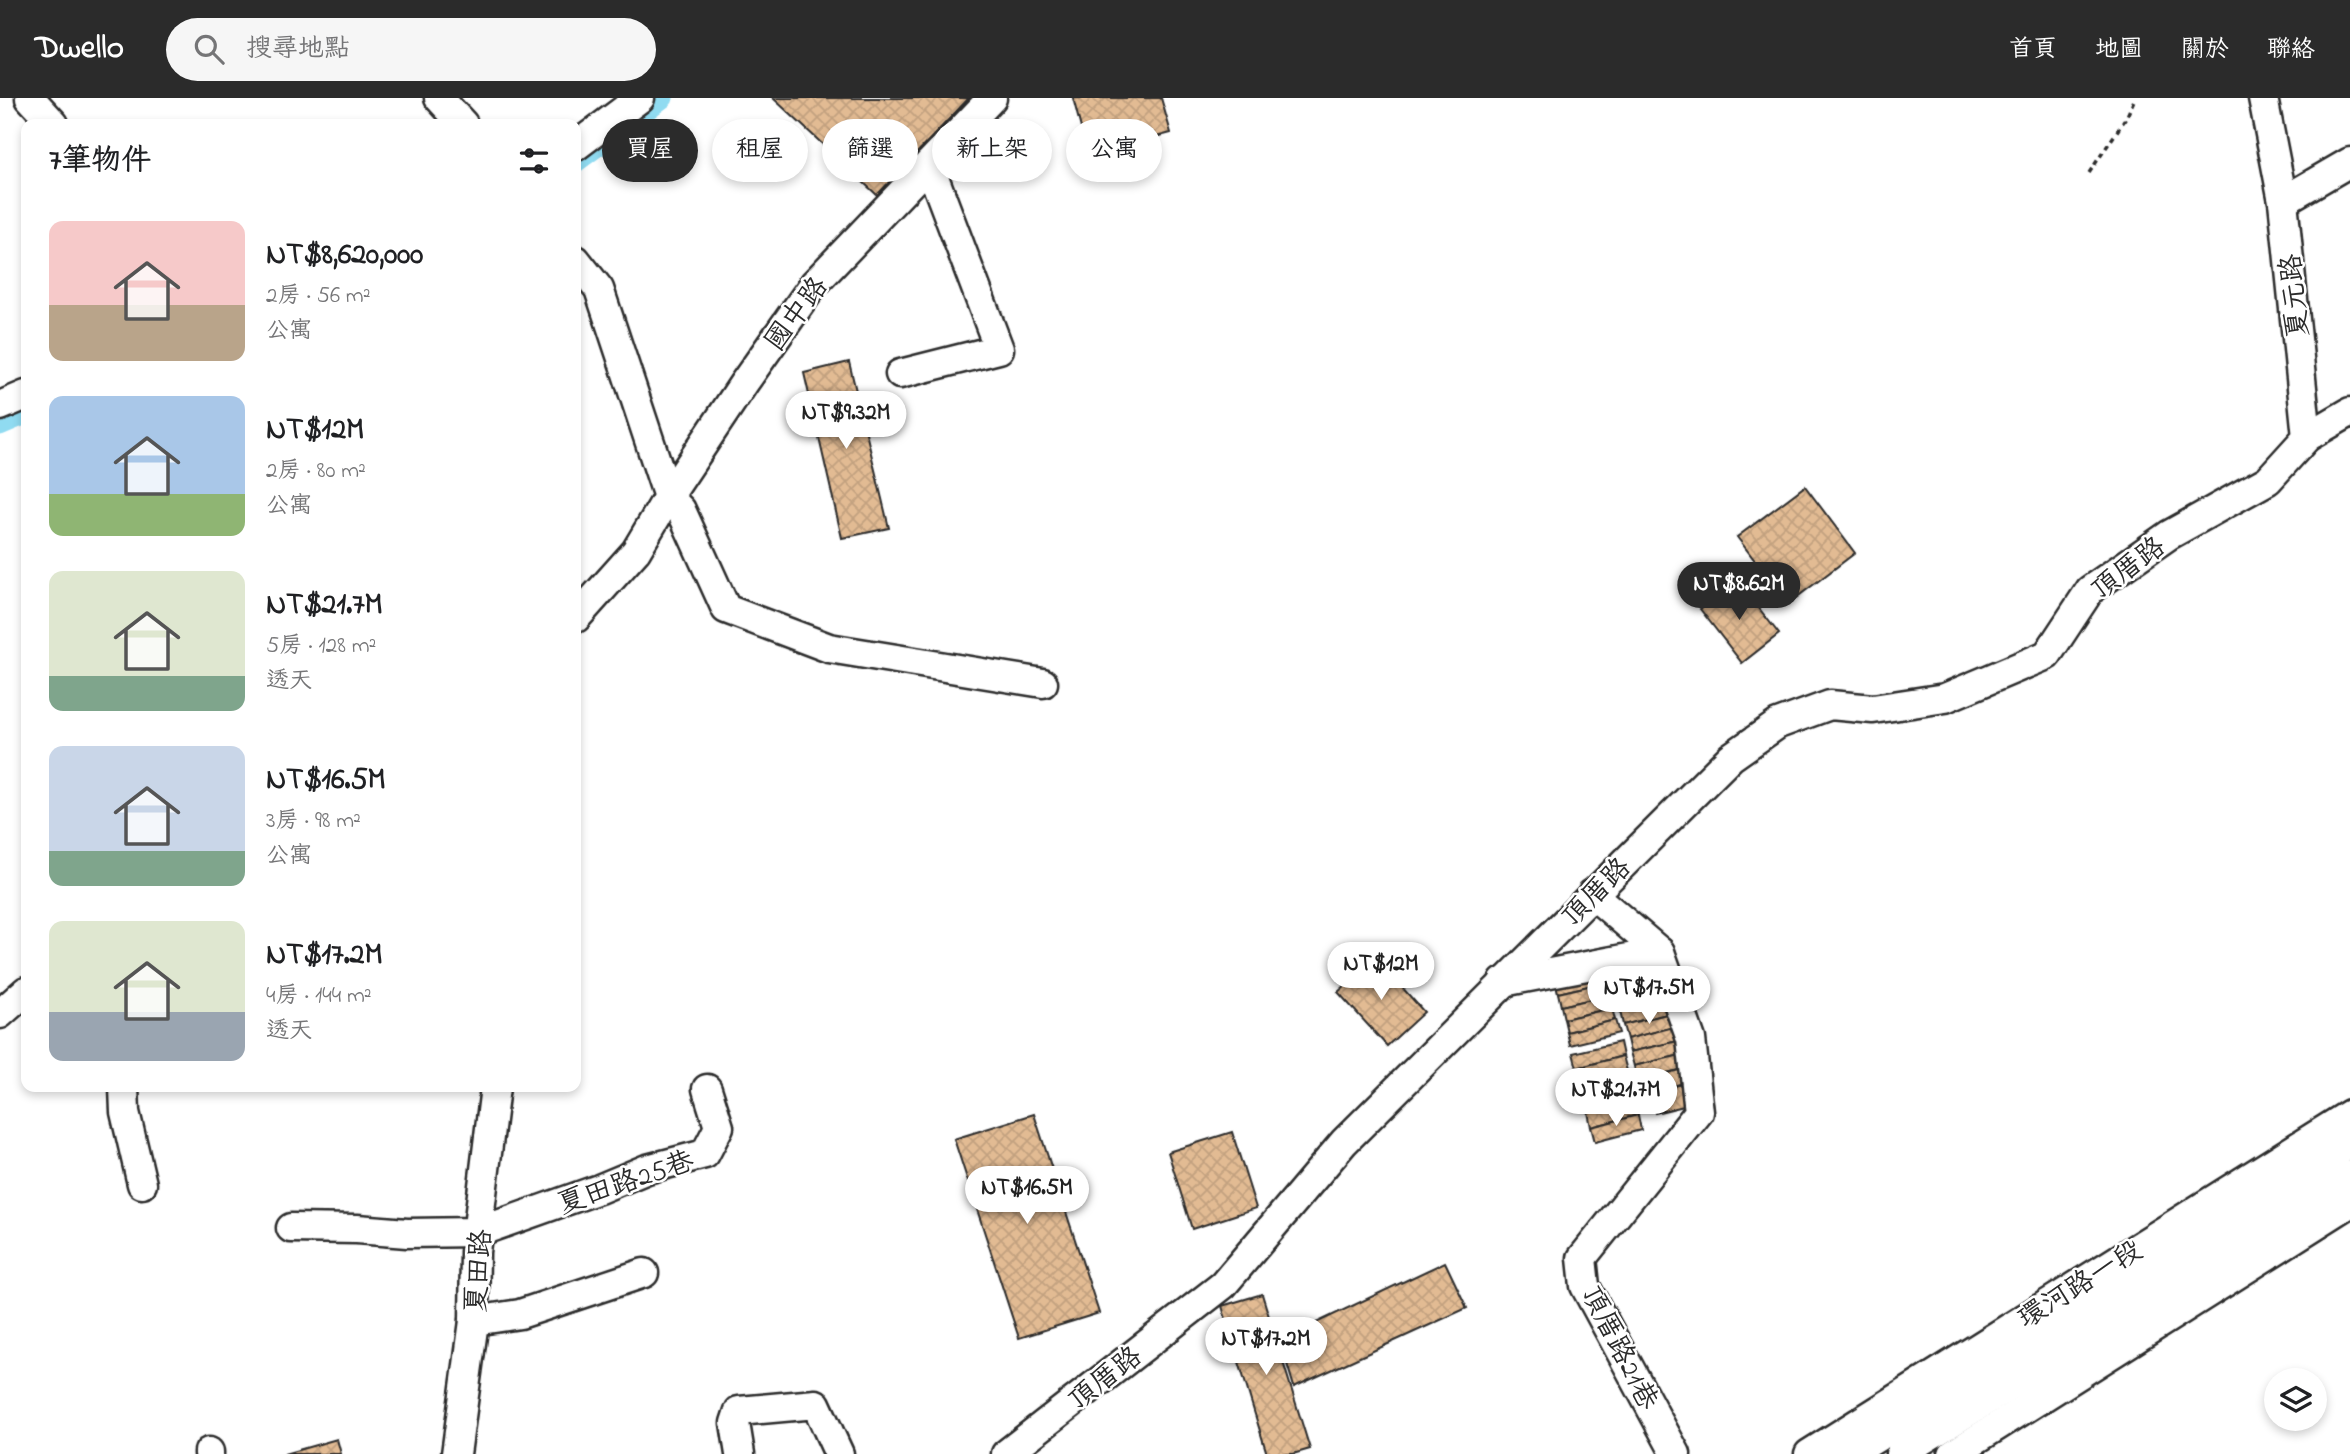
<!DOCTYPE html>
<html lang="zh-TW">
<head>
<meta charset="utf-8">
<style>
  :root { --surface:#fff; --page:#f6f6f6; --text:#202124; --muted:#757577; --accent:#2b2b2b }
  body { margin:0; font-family:"Indie Flower","LXGW WenKai TC",sans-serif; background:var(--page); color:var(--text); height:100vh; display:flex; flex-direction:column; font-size:26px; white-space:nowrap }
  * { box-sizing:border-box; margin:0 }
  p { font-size:23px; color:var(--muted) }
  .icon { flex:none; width:38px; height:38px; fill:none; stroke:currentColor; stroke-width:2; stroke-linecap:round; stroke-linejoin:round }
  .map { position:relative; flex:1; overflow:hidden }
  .panel { position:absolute; left:21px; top:21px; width:560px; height:973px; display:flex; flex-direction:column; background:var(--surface); border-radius:14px; box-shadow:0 4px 10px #0003 }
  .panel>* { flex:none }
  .banner { position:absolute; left:602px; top:21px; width:665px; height:63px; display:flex; gap:14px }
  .buttons { position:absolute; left:2264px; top:1270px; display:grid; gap:14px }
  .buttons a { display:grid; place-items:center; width:63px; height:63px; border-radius:50%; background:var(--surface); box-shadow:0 4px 10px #0003; font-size:35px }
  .price { position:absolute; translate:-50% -60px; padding:0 16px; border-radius:24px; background:#fff; color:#222; font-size:23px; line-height:46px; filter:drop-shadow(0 2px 4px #0008) }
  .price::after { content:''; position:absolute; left:50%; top:42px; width:21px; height:16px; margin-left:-10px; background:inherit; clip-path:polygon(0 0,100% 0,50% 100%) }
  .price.active { background:var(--accent); color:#fff }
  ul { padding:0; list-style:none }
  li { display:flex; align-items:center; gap:21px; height:175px; padding:0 28px }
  li span { display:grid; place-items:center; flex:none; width:196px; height:140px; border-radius:14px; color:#555 }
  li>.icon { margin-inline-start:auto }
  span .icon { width:84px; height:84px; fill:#fffc; stroke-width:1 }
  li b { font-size:30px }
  h2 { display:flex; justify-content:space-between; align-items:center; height:84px; padding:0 28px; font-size:30px }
  .chip { padding:0 24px; border-radius:32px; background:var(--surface); box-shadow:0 4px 10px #0003; font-size:24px; line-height:63px }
  .chip.active { background:var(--accent); color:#fff }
  header { display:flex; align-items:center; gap:42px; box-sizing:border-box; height:98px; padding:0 35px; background:var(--accent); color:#fff }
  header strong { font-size:33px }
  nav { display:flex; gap:38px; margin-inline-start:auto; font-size:24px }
  .search { width:490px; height:63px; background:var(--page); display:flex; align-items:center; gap:18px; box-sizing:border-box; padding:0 24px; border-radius:38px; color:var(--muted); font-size:26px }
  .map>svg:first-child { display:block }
</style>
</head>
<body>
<header>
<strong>Dwello</strong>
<div class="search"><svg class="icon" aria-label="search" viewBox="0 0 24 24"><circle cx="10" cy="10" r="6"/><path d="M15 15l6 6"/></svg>搜尋地點</div>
<nav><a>首頁</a><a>地圖</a><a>關於</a><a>聯絡</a></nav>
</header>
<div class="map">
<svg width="2350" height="1356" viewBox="0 0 2350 1356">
  <defs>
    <pattern id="building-cross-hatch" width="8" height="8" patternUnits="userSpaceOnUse" patternTransform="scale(1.75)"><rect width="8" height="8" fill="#e2bb93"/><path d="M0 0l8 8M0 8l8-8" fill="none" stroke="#c2a17f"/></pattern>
  </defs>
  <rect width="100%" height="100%" fill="#fff"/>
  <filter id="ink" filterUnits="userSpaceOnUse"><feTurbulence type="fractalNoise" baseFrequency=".0143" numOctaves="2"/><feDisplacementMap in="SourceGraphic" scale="14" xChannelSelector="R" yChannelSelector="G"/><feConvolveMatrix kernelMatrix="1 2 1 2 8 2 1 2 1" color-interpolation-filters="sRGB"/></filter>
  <g filter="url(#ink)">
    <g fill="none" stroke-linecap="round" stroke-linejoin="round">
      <g stroke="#90dbf1" stroke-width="19">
        <path d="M576,65L664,0"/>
        <path d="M0,328L26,317"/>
      </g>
    </g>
    <g fill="url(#building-cross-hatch)" stroke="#2b2b2b" stroke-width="2">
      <path d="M773,0H969L877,97Z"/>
      <path d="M1073,0H1161L1171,35L1088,57Z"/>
      <path d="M849,264L889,430L842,440L804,275Z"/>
      <path d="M1805,388L1855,455L1788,506L1737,439Z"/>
      <path d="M1737,482L1779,536L1742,565L1700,511Z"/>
      <path d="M1376,860L1424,914L1387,948L1338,894Z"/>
      <path d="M1657,860L1661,874L1613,885L1610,871Z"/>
      <path d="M1603,871L1606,884L1558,895L1555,882Z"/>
      <path d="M1661,874L1664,887L1617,899L1613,885Z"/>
      <path d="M1606,884L1609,897L1561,908L1558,895Z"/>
      <path d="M1664,887L1667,901L1620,913L1617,899Z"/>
      <path d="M1609,897L1612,910L1564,921L1561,908Z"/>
      <path d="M1667,901L1671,915L1623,927L1620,913Z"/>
      <path d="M1612,910L1615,922L1567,934L1564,921Z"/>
      <path d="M1671,915L1674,929L1627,941L1623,927Z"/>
      <path d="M1615,922L1619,935L1570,947L1567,934Z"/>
      <path d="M1674,929L1678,943L1630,954L1627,941Z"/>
      <path d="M1678,943L1681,957L1634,968L1630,954Z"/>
      <path d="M1620,944L1623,958L1577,970L1573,955Z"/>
      <path d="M1681,957L1684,971L1637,982L1634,968Z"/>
      <path d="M1623,958L1627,973L1581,984L1577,970Z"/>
      <path d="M1684,971L1688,984L1640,996L1637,982Z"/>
      <path d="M1627,973L1630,988L1584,999L1581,984Z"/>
      <path d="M1682,986L1688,1007L1655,1015L1649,994Z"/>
      <path d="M1630,988L1634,1003L1588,1014L1584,999Z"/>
      <path d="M1634,1003L1638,1017L1591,1029L1588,1014Z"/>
      <path d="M1034,1016L1099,1215L1019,1240L954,1041Z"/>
      <path d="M1638,1017L1641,1032L1595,1044L1591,1029Z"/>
      <path d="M1232,1034L1256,1110L1192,1131L1168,1054Z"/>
      <path d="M1445,1164L1467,1210L1294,1289L1280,1242Z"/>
      <path d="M1262,1196L1310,1351L1293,1356H1267L1222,1208Z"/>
      <path d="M337,1341L341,1356H284Z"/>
    </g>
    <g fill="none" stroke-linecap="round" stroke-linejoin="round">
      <g stroke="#2b2b2b" stroke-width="33">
        <g id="minor">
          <path d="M30,0L54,26"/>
          <path d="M439,0L463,26"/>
          <path d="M576,48L640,0"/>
          <path d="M2283,103L2350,64"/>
          <path d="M576,162L599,191L668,399L681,412L726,511L829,550L1043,585"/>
          <path d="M900,276L999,251L929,66"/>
          <path d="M0,308L26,297"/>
          <path d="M2307,339L2350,314"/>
          <path d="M576,520L636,453L668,399L744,285L814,186L992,0"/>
          <path d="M1592,796L1660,854L1691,941L1699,1014L1582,1160L1585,1188L1676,1356"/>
          <path d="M1503,884L1660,854"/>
          <path d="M0,916L26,893"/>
          <path d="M124,989L125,1014L142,1086"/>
          <path d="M291,1130L357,1131L407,1135L478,1134L599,1091L647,1071L705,1056L719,1029L707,991"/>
          <path d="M474,1223L520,1216L644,1175"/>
          <path d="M209,1354V1356"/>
          <path d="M456,1356L474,1223L475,1154L495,989"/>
          <path d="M740,1356L735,1325L739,1313L816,1306L839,1356"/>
          <path d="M1006,1356L1223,1187L1344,1044L1731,659L1778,626L1830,607L1873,611L1945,600L2047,557L2090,492L2169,437L2268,382L2307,339L2283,103L2263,0"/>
          <path d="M1809,1356L2350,1016"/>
          <path d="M1850,1356L2350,1046"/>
          <path d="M1900,1356L2350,1077"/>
          <path d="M1953,1356L2350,1105"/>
        </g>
      </g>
      <path stroke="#2b2b2b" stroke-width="3.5" stroke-dasharray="5 5" stroke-linecap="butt" d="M2089,75L2126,20L2135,0"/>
      <use href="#minor" stroke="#fff" stroke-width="28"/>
    </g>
  </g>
  <g text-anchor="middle" stroke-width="5" stroke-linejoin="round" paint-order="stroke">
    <g font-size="28" fill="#2b2b2b" stroke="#fff">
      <text transform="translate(2293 198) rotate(-96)" y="10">夏元路</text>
      <text transform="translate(795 215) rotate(-53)" y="10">國中路</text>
      <text transform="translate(2127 469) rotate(-37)" y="10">頂厝路</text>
      <text transform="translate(1595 793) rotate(-45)" y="10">頂厝路</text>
      <text transform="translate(625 1083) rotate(-19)" y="10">夏田路25巷</text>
      <text transform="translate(477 1173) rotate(-86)" y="10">夏田路</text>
      <text transform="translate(2079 1185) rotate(-32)" y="10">環河路一段</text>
      <text transform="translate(1621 1249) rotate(63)" y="10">頂厝路21巷</text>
      <text transform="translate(1104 1279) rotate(-38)" y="10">頂厝路</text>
    </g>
  </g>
</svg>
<div class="buttons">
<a><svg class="icon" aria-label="layers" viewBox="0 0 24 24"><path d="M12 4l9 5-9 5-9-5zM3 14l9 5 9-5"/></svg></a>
</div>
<b class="price" style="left:846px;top:353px">NT$9.32M</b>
<b class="price active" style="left:1739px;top:524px">NT$8.62M</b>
<b class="price" style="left:1381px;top:904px">NT$12M</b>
<b class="price" style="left:1649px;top:928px">NT$17.5M</b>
<b class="price" style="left:1616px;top:1030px">NT$21.7M</b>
<b class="price" style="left:1027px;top:1128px">NT$16.5M</b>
<b class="price" style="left:1266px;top:1279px">NT$17.2M</b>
<div class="banner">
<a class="chip active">買屋</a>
<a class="chip">租屋</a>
<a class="chip">篩選</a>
<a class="chip">新上架</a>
<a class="chip">公寓</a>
</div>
<section class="panel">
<h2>7筆物件<svg class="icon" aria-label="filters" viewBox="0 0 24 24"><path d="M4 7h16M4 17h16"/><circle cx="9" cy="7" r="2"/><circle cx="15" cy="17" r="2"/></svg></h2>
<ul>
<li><span style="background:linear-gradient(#f6c9c9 60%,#b9a48a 0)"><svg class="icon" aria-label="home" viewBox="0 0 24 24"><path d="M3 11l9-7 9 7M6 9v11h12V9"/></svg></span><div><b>NT$8,620,000</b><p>2房 · 56 m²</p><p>公寓</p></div></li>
<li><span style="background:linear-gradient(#a9c7e8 70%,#8fb573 0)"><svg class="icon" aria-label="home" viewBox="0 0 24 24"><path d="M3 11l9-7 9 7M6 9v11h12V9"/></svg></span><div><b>NT$12M</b><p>2房 · 80 m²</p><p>公寓</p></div></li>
<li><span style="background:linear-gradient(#dfe7d0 75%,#7fa58c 0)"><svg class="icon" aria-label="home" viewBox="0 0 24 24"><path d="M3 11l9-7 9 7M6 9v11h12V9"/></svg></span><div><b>NT$21.7M</b><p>5房 · 128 m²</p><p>透天</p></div></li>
<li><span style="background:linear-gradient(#c9d6e8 75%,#7fa58c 0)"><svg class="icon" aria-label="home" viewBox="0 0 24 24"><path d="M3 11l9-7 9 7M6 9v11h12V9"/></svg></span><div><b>NT$16.5M</b><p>3房 · 98 m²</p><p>公寓</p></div></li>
<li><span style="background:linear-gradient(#dfe7d0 65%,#9aa5b1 0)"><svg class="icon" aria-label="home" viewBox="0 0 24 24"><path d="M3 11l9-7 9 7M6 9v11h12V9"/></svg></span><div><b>NT$17.2M</b><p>4房 · 144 m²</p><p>透天</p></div></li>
</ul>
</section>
</div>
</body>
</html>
